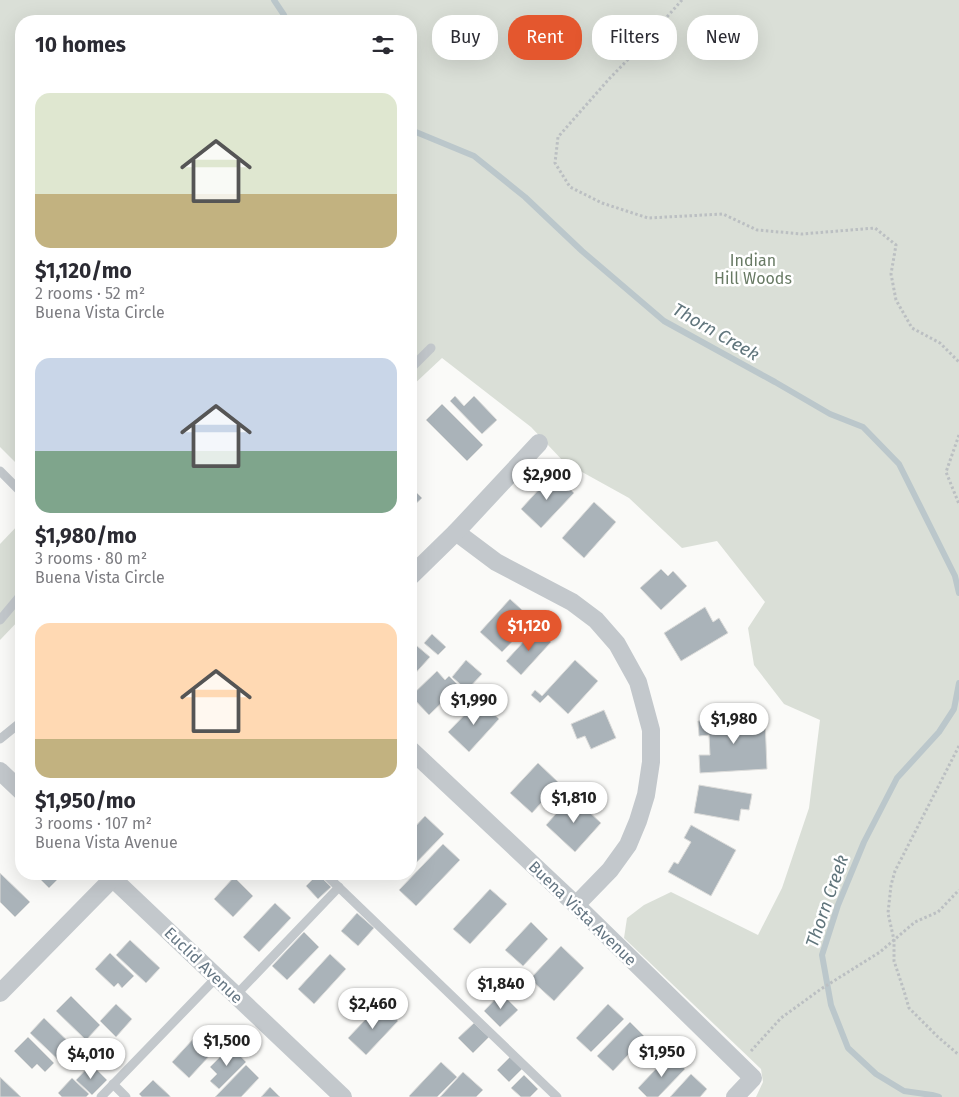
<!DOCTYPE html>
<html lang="en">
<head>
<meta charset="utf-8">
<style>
  :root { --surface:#fff; --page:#f7f7f7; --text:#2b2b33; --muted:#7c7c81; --accent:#e4572e }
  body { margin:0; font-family:"Fira Sans",sans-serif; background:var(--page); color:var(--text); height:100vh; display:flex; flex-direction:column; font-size:19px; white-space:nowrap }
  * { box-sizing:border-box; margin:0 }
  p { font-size:16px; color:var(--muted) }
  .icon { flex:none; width:28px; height:28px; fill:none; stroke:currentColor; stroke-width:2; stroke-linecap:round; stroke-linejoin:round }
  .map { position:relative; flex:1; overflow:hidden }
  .details { position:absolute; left:15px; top:15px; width:402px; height:865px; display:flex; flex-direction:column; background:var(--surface); border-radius:20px; box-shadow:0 5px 20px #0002 }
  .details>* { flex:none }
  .banner { position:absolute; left:432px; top:15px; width:451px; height:45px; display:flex; gap:10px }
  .price { position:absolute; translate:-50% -42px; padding:0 11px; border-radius:18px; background:#fff; color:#222; font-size:16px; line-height:32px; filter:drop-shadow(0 1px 2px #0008) }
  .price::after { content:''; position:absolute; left:50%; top:30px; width:15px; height:11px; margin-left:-8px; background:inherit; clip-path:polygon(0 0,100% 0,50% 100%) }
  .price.current { background:var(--accent); color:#fff }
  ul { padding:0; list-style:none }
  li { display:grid; align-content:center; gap:10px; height:265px; padding:0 20px }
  li span { display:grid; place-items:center; height:155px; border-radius:15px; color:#555 }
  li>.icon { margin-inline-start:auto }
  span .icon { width:90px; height:90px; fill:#fffc; stroke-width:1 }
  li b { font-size:21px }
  h2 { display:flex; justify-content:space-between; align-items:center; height:60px; padding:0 20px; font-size:21px }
  .tag { padding:0 18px; border-radius:20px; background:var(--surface); box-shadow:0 5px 20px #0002; font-size:18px; line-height:45px }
  .tag.current { background:var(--accent); color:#fff }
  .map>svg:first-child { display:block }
</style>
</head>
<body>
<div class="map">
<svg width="959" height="1097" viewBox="0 0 959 1097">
  <rect width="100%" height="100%" fill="#fafaf8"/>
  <g fill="#dadfd7">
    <path d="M0,0H959V1097H756L763,1082L761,1069L624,938L627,918L644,905L671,892L758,935L782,888L809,808L820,720L784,704L754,665L748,628L765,602L717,541L682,548L629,498L564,462L531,427L442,358L411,387V21H21V468L0,447Z"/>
    <path d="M21,522V618L0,640V544Z"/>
  </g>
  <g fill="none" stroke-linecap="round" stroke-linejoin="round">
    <g stroke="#bbc7cb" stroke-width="6">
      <path d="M274,0L284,15L287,21"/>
      <path d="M411,130L474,156L525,197L582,251L664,321L775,382L830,414L863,427L899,464L955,576L959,593"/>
      <path d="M939,1097L932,1095L904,1091L876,1074L848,1048L831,1005L822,955L838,905L864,842L897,778L939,732L954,709L959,683"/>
    </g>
  </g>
  <g fill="#aab3b9" stroke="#dcdcda">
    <path d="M455,396L464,406L474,396L497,420L482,434L450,401Z"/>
    <path d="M442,404L483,445L467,461L426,420Z"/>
    <path d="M553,474L574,493L541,528L521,509Z"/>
    <path d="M411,487L422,498L411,508Z"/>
    <path d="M594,502L616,522L584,558L562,538Z"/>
    <path d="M661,569L668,576L673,571L687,586L661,610L640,588Z"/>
    <path d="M510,599L533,620L502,652L480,632Z"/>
    <path d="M705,607L713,622L719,618L728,633L681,661L664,633Z"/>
    <path d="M536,628L551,642L521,675L506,661Z"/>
    <path d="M432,634L446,647L438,655L424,643Z"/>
    <path d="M417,646L430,657L411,678V647L414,650Z"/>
    <path d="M466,660L482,674L467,690L452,677Z"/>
    <path d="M575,660L598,681L568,714L548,695L540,703L531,695L535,690L542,696Z"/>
    <path d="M437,671L445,680L449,676L459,686L429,715L411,696Z"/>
    <path d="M479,700L499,719L469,752L448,732Z"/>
    <path d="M604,710L616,738L591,749L585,736L577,739L571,724Z"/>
    <path d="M765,718L767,769L700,773L699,755H710L709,735L699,736L698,721Z"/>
    <path d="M538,763L559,783L532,813L510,793Z"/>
    <path d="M699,785L752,794L749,810L741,809L739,821L694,813Z"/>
    <path d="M572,796L601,823L575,852L546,825Z"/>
    <path d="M425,816L444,834L411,868V831Z"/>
    <path d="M691,825L736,850L711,896L668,872L674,862L678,864L691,842L684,838Z"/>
    <path d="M443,844L460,860L416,906L399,890Z"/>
    <path d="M0,873L30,902L15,917L0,902Z"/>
    <path d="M35,874H63L49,888Z"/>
    <path d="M318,874L331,887L318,899L306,886Z"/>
    <path d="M234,877L253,896L233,917L214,899Z"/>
    <path d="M490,889L507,904L470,944L453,929Z"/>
    <path d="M275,903L291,918L259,952L243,937Z"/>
    <path d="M357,913L374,928L358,946L341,931Z"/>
    <path d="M531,922L548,939L523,966L505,950Z"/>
    <path d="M304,932L319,947L287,980L272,966Z"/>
    <path d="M130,940L160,968L146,983L116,955Z"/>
    <path d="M561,946L584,968L554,1001L530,979Z"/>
    <path d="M110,953L134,976L122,988L118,983L114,987L95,969Z"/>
    <path d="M330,954L346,969L314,1004L298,989Z"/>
    <path d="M501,993L518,1010L500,1027L484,1011Z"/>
    <path d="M71,996L100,1025L86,1040L56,1011Z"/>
    <path d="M116,1004L132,1019L116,1037L100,1021Z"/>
    <path d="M380,1004L398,1021L366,1055L348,1038Z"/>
    <path d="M608,1004L624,1019L591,1052L576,1038Z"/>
    <path d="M44,1018L81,1054L67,1068L30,1033Z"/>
    <path d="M630,1022L645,1037L613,1071L597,1056Z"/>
    <path d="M474,1023L489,1037L473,1053L458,1038Z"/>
    <path d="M206,1025L223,1041L189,1078L172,1062Z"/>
    <path d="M28,1037L54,1063L45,1072L37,1064L32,1069L14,1051Z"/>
    <path d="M231,1046L246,1062L219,1089L210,1081L217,1074L210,1067Z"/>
    <path d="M670,1054L685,1069L658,1097H647L638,1088Z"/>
    <path d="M511,1056L523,1068L509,1082L497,1070Z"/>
    <path d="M441,1062L457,1077L437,1097H410L409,1096Z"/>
    <path d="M91,1064L107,1080L92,1095L76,1080Z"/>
    <path d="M246,1065L259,1078L241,1097H215Z"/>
    <path d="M463,1072L483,1090L476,1097H440Z"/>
    <path d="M691,1074L707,1089L700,1097H670Z"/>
    <path d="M524,1075L538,1089L530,1097H521L511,1088Z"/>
    <path d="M0,1077L21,1097H0Z"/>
    <path d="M72,1078L89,1094L86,1097H62L58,1093Z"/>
    <path d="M153,1080L170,1096V1097H142L139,1094Z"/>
    <path d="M270,1087L280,1097H261Z"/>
  </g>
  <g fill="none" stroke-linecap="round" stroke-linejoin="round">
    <g stroke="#bbbfc2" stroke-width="3" stroke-dasharray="2.5 2.5" stroke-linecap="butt">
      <path d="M682,0L643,44L609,79L558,137L555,163L570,187L602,203L648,218L723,214L757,230L802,234L875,228L896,245L891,274L896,300L912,328L940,343L959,362"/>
      <path d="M959,435L946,472L959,504"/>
      <path d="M959,746L895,871L891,885L888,913L894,940V961L904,991L909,1008L938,1037L959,1055"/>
      <path d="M751,1051L781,1018L821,989L880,952L915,922L938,912L959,890"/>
    </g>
    <g stroke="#c3c8cc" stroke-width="9">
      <path d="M411,368L431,348"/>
      <path d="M0,471L21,492"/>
      <path d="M0,620L21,595"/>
      <path d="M0,739L21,722"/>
      <path d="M325,874L557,1097"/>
      <path d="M236,995L339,887"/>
      <path d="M113,1084L126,1097"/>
      <path d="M101,1097L217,977"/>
    </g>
    <g stroke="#c3c8cc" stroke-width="18">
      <path d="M456,532L496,562L572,602L596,620L617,644L638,682L651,730V762L646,795L638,821L628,845L610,870L576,905"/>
      <path d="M411,576L456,532L539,443"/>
      <path d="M411,750L576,905L753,1078L735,1097"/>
      <path d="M0,771L21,791"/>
      <path d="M108,874L343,1097"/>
      <path d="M0,993L117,874"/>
    </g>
  </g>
  <g text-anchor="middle" stroke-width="5" stroke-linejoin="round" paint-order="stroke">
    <g font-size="16" fill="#687a64" stroke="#fff">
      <text x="753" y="266">Indian<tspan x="753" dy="18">Hill Woods</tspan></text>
    </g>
    <g font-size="16" fill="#657683" stroke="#fff">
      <text transform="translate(583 913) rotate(44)" y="6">Buena Vista Avenue</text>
      <text transform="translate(204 965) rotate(44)" y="6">Euclid Avenue</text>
    </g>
    <g font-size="18" font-style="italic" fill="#60757c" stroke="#fff">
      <text transform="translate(716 332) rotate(30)" y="6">Thorn Creek</text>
      <text transform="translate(827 901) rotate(-71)" y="6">Thorn Creek</text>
    </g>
  </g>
</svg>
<b class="price" style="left:547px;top:501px">$2,900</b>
<b class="price current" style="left:529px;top:652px">$1,120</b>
<b class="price" style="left:474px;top:726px">$1,990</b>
<b class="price" style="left:734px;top:745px">$1,980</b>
<b class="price" style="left:574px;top:824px">$1,810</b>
<b class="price" style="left:501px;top:1010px">$1,840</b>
<b class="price" style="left:373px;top:1030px">$2,460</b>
<b class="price" style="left:227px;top:1067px">$1,500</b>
<b class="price" style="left:662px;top:1078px">$1,950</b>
<b class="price" style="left:91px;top:1080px">$4,010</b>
<div class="banner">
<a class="tag">Buy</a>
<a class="tag current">Rent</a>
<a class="tag">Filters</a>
<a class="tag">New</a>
</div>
<section class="details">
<h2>10 homes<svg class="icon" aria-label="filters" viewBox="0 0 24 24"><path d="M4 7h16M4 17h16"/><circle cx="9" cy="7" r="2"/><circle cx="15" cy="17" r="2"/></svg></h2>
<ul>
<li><span style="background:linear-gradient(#dfe7d0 65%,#c2b280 0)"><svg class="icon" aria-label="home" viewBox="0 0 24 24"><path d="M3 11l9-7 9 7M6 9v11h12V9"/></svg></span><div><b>$1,120/mo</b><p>2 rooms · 52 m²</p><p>Buena Vista Circle</p></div></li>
<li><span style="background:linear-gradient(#c9d6e8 60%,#7fa58c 0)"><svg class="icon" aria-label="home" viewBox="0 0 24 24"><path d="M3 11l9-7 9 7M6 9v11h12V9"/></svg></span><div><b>$1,980/mo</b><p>3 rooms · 80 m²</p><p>Buena Vista Circle</p></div></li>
<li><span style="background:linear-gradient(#ffd9b3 75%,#c2b280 0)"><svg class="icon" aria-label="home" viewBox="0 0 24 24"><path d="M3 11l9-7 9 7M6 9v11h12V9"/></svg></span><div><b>$1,950/mo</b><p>3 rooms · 107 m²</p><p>Buena Vista Avenue</p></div></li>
</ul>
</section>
</div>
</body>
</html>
